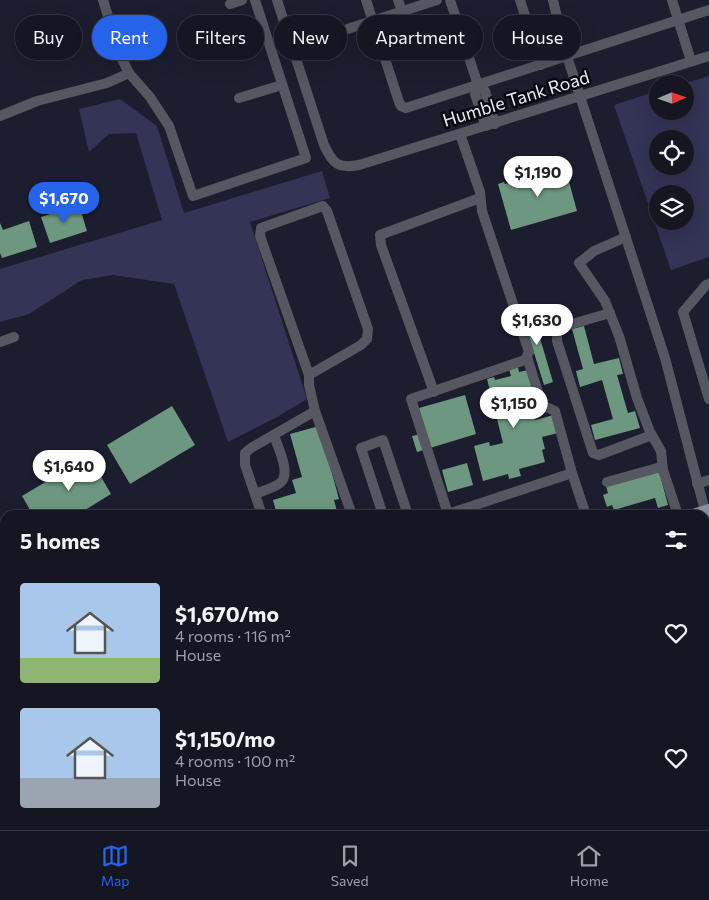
<!DOCTYPE html>
<html lang="en">
<head>
<meta charset="utf-8">
<style>
  :root { --surface:#151622; --page:#22232f; --text:#f1f3f6; --muted:#9d9fa5; --line:#343540; --accent:#2563eb }
  body { margin:0; font-family:Commissioner,sans-serif; background:var(--page); color:var(--text); height:100vh; display:flex; flex-direction:column; font-size:19px; white-space:nowrap }
  * { box-sizing:border-box; margin:0 }
  p { font-size:16px; color:var(--muted) }
  .icon { flex:none; width:28px; height:28px; fill:none; stroke:currentColor; stroke-width:2; stroke-linecap:round; stroke-linejoin:round }
  .map { position:relative; flex:1; overflow:hidden }
  .side { position:absolute; left:0px; top:510px; width:710px; height:320px; display:flex; flex-direction:column; background:var(--surface); border-radius:15px 15px 0 0; box-shadow:0 5px 20px #0002,0 0 0 1px var(--line) }
  .side>* { flex:none }
  .top-card { position:absolute; left:15px; top:15px; width:680px; height:45px; display:flex; gap:10px }
  .needle { width:32px; rotate:88deg }
  .controls { position:absolute; left:649px; top:75px; display:grid; gap:10px }
  .controls a { display:grid; place-items:center; width:45px; height:45px; border-radius:50%; background:var(--surface); box-shadow:0 5px 20px #0002,0 0 0 1px var(--line); font-size:25px }
  .price { position:absolute; translate:-50% -42px; padding:0 11px; border-radius:18px; background:#fff; color:#222; font-size:16px; line-height:32px; filter:drop-shadow(0 1px 2px #0008) }
  .price::after { content:''; position:absolute; left:50%; top:30px; width:15px; height:11px; margin-left:-8px; background:inherit; clip-path:polygon(0 0,100% 0,50% 100%) }
  .price.on { background:var(--accent); color:#fff }
  ul { padding:0; list-style:none }
  li { display:flex; align-items:center; gap:15px; height:125px; padding:0 20px }
  li span { display:grid; place-items:center; flex:none; width:140px; height:100px; border-radius:5px; color:#555 }
  li>.icon { margin-inline-start:auto }
  span .icon { width:60px; height:60px; fill:#fffc; stroke-width:1 }
  li b { font-size:21px }
  h2 { display:flex; justify-content:space-between; align-items:center; height:60px; padding:0 20px; font-size:21px }
  .chip { padding:0 18px; border-radius:22px; background:var(--surface); box-shadow:0 5px 20px #0002,0 0 0 1px var(--line); font-size:18px; line-height:45px }
  .chip.on { background:var(--accent); color:#fff }
  .dock { display:flex; justify-content:space-around; align-items:center; height:70px; border-top:1px solid var(--line); background:var(--surface); font-size:14px; color:var(--muted) }
  .dock a { display:grid; justify-items:center; gap:2px }
  .dock .on { color:var(--accent) }
  .map>svg:first-child { display:block }
</style>
</head>
<body>
<div class="map">
<svg width="709" height="830" viewBox="0 0 709 830">
  <rect width="100%" height="100%" fill="#1c1d2e"/>
  <g fill="#333456" fill-rule="evenodd">
    <path d="M709,76V257L671,270L614,105L657,91L658,111H685V84H683ZM658,139H685V166H658ZM658,194H685V221H658Z"/>
    <path d="M120,99L157,126L184,213L322,171L330,198L250,222L307,399L277,417L228,442L174,284L113,275L82,280L29,314L0,322V269L162,220L136,133L109,134L89,152L79,109Z"/>
  </g>
  <g fill="#6d977f">
    <path d="M565,167L577,211L511,230L498,184L504,182L505,184Z"/>
    <path d="M79,205L87,231L50,243L41,217Z"/>
    <path d="M29,221L37,247L2,258L0,253V223L3,230Z"/>
    <path d="M531,308L553,382L544,385L521,311Z"/>
    <path d="M584,326L594,364L619,358L623,374L617,375L628,413L635,411L640,428L595,440L591,425L613,419L602,380L580,387L576,371L583,369L572,329Z"/>
    <path d="M518,367L519,372L528,370L535,397L529,398L535,420L554,415L558,433L542,437L545,449L542,450L545,462L519,469L521,476L509,479L508,474L483,481L474,446L489,442L490,446L503,443L487,379L494,377L495,380L511,376L509,369Z"/>
    <path d="M465,395L476,434L417,452L412,436L426,433L419,408Z"/>
    <path d="M172,406L195,445L130,484L107,445Z"/>
    <path d="M319,426L339,499L334,500L338,515H277L273,500L296,493L292,480L302,477L290,434Z"/>
    <path d="M89,456L111,494L77,515H33L22,496Z"/>
    <path d="M467,463L473,485L448,492L442,470Z"/>
    <path d="M659,471L668,505L658,508L655,498L614,510L612,505L607,507L603,495L608,493L606,486Z"/>
    <path d="M709,677V701L705,703V678Z"/>
    <path d="M310,825H318L328,830H308Z"/>
  </g>
  <g fill="none" stroke-linecap="round" stroke-linejoin="round">
    <g stroke="#565760" stroke-width="10">
      <path d="M103,0L120,55L129,73L150,97L169,126L193,196L306,158L255,0"/>
      <path d="M277,0L324,145C333,164 338,169 359,165L709,56"/>
      <path d="M366,0L399,102L401,106L406,108L709,10"/>
      <path d="M398,0L402,11"/>
      <path d="M450,0L478,85L485,91L495,124"/>
      <path d="M520,0L541,65"/>
      <path d="M553,0L564,47L665,358L705,511"/>
      <path d="M672,0L691,61"/>
      <path d="M230,4L242,0"/>
      <path d="M292,47L437,0"/>
      <path d="M478,85L475,94L486,126"/>
      <path d="M239,98L282,85"/>
      <path d="M0,116L37,101L107,83L129,73"/>
      <path d="M626,237L594,251L579,263L605,301L619,336L637,398L650,432L661,451L663,470"/>
      <path d="M709,284L706,285L683,312L709,399"/>
      <path d="M610,313L565,326L557,331V341L591,447L593,453L599,455L652,435"/>
      <path d="M0,342L14,337"/>
      <path d="M527,357L542,405L555,411L572,473"/>
      <path d="M309,375L361,345L367,339L368,329L327,211L323,206L261,228L260,236L309,375V385L315,411L352,515"/>
      <path d="M434,392L381,245L380,235L480,198"/>
      <path d="M607,482L661,467L663,470L678,515"/>
      <path d="M697,484L709,480"/>
      <path d="M255,494C262,491 274,488 280,483C292,474 277,446 274,435"/>
      <path d="M448,514L411,399L525,360L529,352L482,211L480,192L460,134"/>
      <path d="M262,515L245,465V453L251,448L315,411"/>
      <path d="M383,515L361,448L383,440L408,515"/>
      <path d="M449,515L448,514L572,473L586,515"/>
      <path d="M0,538H5"/>
      <path d="M0,586L5,597"/>
      <path d="M0,598L5,621"/>
      <path d="M0,637L5,652"/>
      <path d="M705,714L709,713"/>
      <path d="M705,810L709,809"/>
      <path d="M89,825L91,830"/>
      <path d="M393,825L394,830"/>
      <path d="M526,825L528,830"/>
      <path d="M671,825L673,830"/>
      <path d="M246,828L256,825"/>
      <path d="M106,830L109,825"/>
      <path d="M181,830L182,825"/>
      <path d="M577,830L592,825"/>
    </g>
    <g stroke="#8d8fa2" stroke-width="12">
      <path d="M693,515L709,510"/>
      <path d="M705,622L709,620"/>
      <path d="M0,743L5,742"/>
      <path d="M33,830L36,825"/>
      <path d="M54,830L71,825"/>
    </g>
    <g stroke="#a3a5bc" stroke-width="15">
      <path d="M705,525L709,523"/>
      <path d="M705,547L709,545"/>
      <path d="M705,585L709,583"/>
      <path d="M705,606L709,605"/>
      <path d="M0,777L5,776"/>
      <path d="M0,816L5,814"/>
    </g>
  </g>
  <g text-anchor="middle" stroke-width="5" stroke-linejoin="round" paint-order="stroke">
    <g font-size="18" fill="#ebecf8" stroke="#08080f">
      <text transform="translate(516 99) rotate(-17)" y="6">Humble Tank Road</text>
    </g>
  </g>
</svg>
<div class="controls">
<a><svg class="needle" viewBox="-14 -14 28 28"><path d="M0-13l5 13h-10z" fill="#e53935"/><path d="M0 13l5-13h-10z" fill="#9d9fa5"/></svg></a>
<a><svg class="icon" aria-label="locate" viewBox="0 0 24 24"><circle cx="12" cy="12" r="6"/><path d="M12 2v4M12 18v4M2 12h4M18 12h4"/></svg></a>
<a><svg class="icon" aria-label="layers" viewBox="0 0 24 24"><path d="M12 4l9 5-9 5-9-5zM3 14l9 5 9-5"/></svg></a>
</div>
<b class="price" style="left:538px;top:198px">$1,190</b>
<b class="price on" style="left:64px;top:224px">$1,670</b>
<b class="price" style="left:537px;top:346px">$1,630</b>
<b class="price" style="left:514px;top:429px">$1,150</b>
<b class="price" style="left:69px;top:492px">$1,640</b>
<div class="top-card">
<a class="chip">Buy</a>
<a class="chip on">Rent</a>
<a class="chip">Filters</a>
<a class="chip">New</a>
<a class="chip">Apartment</a>
<a class="chip">House</a>
</div>
<section class="side">
<h2>5 homes<svg class="icon" aria-label="filters" viewBox="0 0 24 24"><path d="M4 7h16M4 17h16"/><circle cx="9" cy="7" r="2"/><circle cx="15" cy="17" r="2"/></svg></h2>
<ul>
<li><span style="background:linear-gradient(#a9c7e8 75%,#8fb573 0)"><svg class="icon" aria-label="home" viewBox="0 0 24 24"><path d="M3 11l9-7 9 7M6 9v11h12V9"/></svg></span><div><b>$1,670/mo</b><p>4 rooms · 116 m²</p><p>House</p></div><svg class="icon" aria-label="heart" viewBox="0 0 24 24"><path d="M12 20l-8-8c-3-5 5-10 8-4 3-6 11-1 8 4z"/></svg></li>
<li><span style="background:linear-gradient(#a9c7e8 70%,#9aa5b1 0)"><svg class="icon" aria-label="home" viewBox="0 0 24 24"><path d="M3 11l9-7 9 7M6 9v11h12V9"/></svg></span><div><b>$1,150/mo</b><p>4 rooms · 100 m²</p><p>House</p></div><svg class="icon" aria-label="heart" viewBox="0 0 24 24"><path d="M12 20l-8-8c-3-5 5-10 8-4 3-6 11-1 8 4z"/></svg></li>
</ul>
</section>
</div>
<nav class="dock">
<a class="on"><svg class="icon" aria-label="map" viewBox="0 0 24 24"><path d="M3 6l6-2 6 2 6-2v14l-6 2-6-2-6 2zM9 4v14M15 6v14"/></svg>Map</a>
<a><svg class="icon" aria-label="saved" viewBox="0 0 24 24"><path d="M7 4h10v16l-5-4-5 4z"/></svg>Saved</a>
<a><svg class="icon" aria-label="home" viewBox="0 0 24 24"><path d="M3 11l9-7 9 7M6 9v11h12V9"/></svg>Home</a>
</nav>
</body>
</html>
